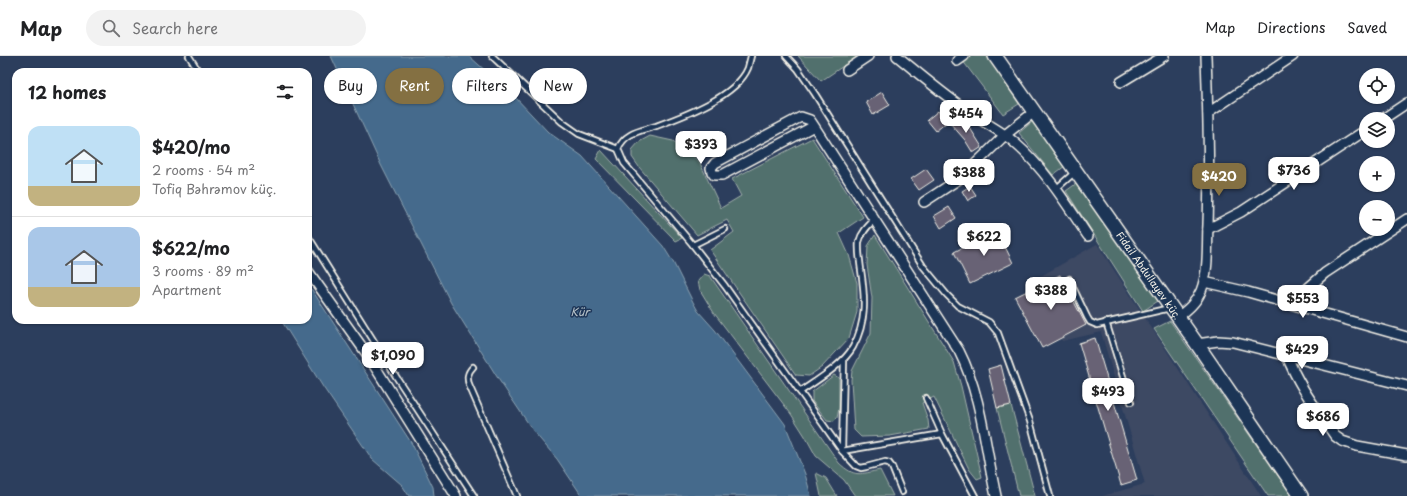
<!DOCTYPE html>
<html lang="en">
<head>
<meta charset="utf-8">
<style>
  :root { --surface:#fff; --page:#f2f2f2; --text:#202124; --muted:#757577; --line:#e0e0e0; --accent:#847042 }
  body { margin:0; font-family:"Playpen Sans",sans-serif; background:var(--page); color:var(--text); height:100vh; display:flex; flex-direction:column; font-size:15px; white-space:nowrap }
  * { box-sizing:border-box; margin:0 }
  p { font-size:13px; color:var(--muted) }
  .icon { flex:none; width:22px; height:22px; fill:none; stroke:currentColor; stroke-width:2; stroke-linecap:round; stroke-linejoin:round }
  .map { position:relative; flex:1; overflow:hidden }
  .details { position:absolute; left:12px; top:12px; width:300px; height:256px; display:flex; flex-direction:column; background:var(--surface); border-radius:12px; box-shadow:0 1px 3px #0004 }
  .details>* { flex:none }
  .top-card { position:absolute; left:324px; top:12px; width:380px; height:36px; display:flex; gap:8px }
  .fabs { position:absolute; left:1359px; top:12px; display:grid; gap:8px }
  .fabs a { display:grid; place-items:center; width:36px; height:36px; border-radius:50%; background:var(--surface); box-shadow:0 1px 3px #0004; font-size:20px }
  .price { position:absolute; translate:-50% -34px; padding:0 9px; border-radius:8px; background:#fff; color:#222; font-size:13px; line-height:26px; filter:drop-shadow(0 1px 2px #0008) }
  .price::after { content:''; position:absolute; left:50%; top:24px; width:12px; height:9px; margin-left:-6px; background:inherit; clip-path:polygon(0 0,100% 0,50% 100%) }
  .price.current { background:var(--accent); color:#fff }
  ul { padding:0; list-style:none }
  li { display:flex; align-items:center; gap:12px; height:100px; padding:0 16px }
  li+li { border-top:1px solid var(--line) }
  li span { display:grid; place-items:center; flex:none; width:112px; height:80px; border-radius:12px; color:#555 }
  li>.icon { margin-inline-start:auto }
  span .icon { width:48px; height:48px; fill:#fffc; stroke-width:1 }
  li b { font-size:17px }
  h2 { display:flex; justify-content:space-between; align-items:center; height:48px; padding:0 16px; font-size:17px }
  .chip { padding:0 14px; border-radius:18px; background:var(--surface); box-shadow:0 1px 3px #0004; font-size:14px; line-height:36px }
  .chip.current { background:var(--accent); color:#fff }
  header { display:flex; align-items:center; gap:24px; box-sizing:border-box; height:56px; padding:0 20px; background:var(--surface); border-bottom:1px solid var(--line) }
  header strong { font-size:19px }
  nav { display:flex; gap:22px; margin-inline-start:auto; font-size:14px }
  .search { width:280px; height:36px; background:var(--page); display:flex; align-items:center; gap:10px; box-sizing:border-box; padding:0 14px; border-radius:22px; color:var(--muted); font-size:15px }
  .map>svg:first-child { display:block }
</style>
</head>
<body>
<header>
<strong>Map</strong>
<div class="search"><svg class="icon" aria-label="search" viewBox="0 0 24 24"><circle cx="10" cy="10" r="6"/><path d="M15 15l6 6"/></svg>Search here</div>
<nav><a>Map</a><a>Directions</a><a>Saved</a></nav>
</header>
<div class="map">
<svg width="1407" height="440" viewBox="0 0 1407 440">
  <rect width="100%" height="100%" fill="#2c3e5d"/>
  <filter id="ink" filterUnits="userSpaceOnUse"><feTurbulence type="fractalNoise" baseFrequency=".025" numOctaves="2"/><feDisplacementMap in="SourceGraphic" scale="8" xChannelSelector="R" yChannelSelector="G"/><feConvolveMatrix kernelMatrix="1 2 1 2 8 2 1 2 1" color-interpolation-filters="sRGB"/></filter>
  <g filter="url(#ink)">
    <path fill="#3e4964" d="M1097,188L1261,440H1102L1145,428L1101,276L1062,285L1034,224Z"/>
    <g fill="#516f6d" stroke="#a2b0aa">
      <path d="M798,0H858L821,25Z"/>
      <path d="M959,0H987L1019,48L1003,58Z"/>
      <path d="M1033,65L1065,110L1053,119L1019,77Z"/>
      <path d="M650,80L673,85L699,105L721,152L741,140L732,123L812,82L863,161L839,177L849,199L857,227V256L849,282L822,311L809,320L796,319L710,194L734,176L727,164L697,179L639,111L632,101V94L639,86Z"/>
      <path d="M601,94L682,182L676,185L596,103Z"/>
      <path d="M1077,127L1158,245L1143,255L1066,135Z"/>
      <path d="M875,179L954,306L961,330L982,421L977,423L969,413L934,341L922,347L928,364L929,373L890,380L861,381L854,374L851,324L852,315L871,277L872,242L867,209L868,190Z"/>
      <path d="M704,218L710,220L839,407C855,422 860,418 880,414L893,440H855L844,424L816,400L805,380L791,358L714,257L700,234L698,225Z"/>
      <path d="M1170,265L1292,440H1268L1154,273Z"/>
      <path d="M834,319L839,322V352L837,362L834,365L827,364L812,345V336Z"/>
      <path d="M1011,349L1035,440H1019L997,352Z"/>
      <path d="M816,417L826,422L837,440H821Z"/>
    </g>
    <g fill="#446b8c" stroke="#8aa1b1">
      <path d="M331,0H469L515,41L548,76L582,100L663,190L673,206L693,246L698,255L715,274L785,368L805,418L811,440H582L557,403L534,376L499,324L451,247L381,109Z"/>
      <path d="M308,232L312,234L412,388L433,431L434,440H409L402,429L372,403L323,331L281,264H308Z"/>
    </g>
    <g fill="#676274" stroke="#f4f1e8">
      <path d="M882,36L890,49L873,59L866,46Z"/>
      <path d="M938,55L947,66L936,75L927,64Z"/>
      <path d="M960,59L970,72L982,91L973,97L965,84L950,67Z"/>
      <path d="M926,113L934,124L919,134L911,123Z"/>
      <path d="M970,130L976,139L968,145L962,135Z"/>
      <path d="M949,151L956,162L941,172L934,160Z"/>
      <path d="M997,174L1013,207L970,228L954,196Z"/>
      <path d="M1060,219L1086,269L1042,292L1015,241Z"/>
      <path d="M1095,282L1137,424L1121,429L1079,287Z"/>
      <path d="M1001,309L1011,349L997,352L988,313Z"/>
    </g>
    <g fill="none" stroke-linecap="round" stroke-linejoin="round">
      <g stroke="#f4f1e8" stroke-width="8">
        <g id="lane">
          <path d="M189,0L199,16"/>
          <path d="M492,0L562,66L579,78L618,93"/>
          <path d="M751,0C750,4 749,8 748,12C736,41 683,60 656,70C641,75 625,76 618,93L624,107L693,189L725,230L842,395L942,378"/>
          <path d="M786,0L798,13L815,38L923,210L947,239L958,250L989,266L998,277L1030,365L1050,440"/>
          <path d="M1057,132L1075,116"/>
          <path d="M308,180L397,322L474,440"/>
          <path d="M693,189L725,173"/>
          <path d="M1069,223L1087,261L1090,266L1097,269L1170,252"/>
          <path d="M1106,266L1131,346"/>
          <path d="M844,304L842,395L856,410L861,412L866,411L885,406L889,407L892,411L902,436"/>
          <path d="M473,311C467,317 467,322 469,329L517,440"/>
          <path d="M800,336C817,324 843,309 853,291C867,265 865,241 861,214C860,205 858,195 859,186C861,177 868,170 874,164"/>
          <path d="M926,342L942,378L975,440"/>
        </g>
      </g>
      <g stroke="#f4f1e8" stroke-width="12">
        <g id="street">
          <path d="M897,0C922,20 946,41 972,58C986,68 1002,75 1015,87C1045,113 1066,147 1088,180"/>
          <path d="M957,5L964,0"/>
          <path d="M847,14L868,0"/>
          <path d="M1121,26L1164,0"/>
          <path d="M1208,57L1293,0"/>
          <path d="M1383,63L1407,47"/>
          <path d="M814,70L722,119H714L712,116L711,112L715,107L795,64L801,61L810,64L814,70L959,295C982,340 985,392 996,440"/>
          <path d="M924,146L962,121L1005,79L1034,56"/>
          <path d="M1208,173L1241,156L1366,74"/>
          <path d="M308,215L367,298L456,440"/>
          <path d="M1204,226L1248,236L1407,281"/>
          <path d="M1290,248L1325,217L1407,163"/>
          <path d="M1177,262C1187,254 1196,247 1201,235C1209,215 1207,190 1208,168C1210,112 1208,56 1206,0"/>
          <path d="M1197,288L1218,285L1233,286L1407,330"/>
          <path d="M1287,300C1299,331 1316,352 1335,380L1342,385L1357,390L1407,399"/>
        </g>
      </g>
      <g stroke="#f4f1e8" stroke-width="16">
        <g id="secondary">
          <path id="s1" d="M995,0L1197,288L1301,440"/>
        </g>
      </g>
      <use href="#lane" stroke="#1d3557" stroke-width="4.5"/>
      <use href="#street" stroke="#1d3557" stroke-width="9"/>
      <use href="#secondary" stroke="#1d3557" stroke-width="13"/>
    </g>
  </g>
  <g text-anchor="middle" stroke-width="3" stroke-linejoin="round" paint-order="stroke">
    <g font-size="10" fill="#f4f1e8" stroke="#1d3557">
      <text dy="4" stroke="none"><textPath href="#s1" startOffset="268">Fidail Abdullayev küç.</textPath></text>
    </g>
    <g font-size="11" font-style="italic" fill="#b6c2c8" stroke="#1d3557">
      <text x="580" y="260">Kür</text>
    </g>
  </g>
</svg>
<div class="fabs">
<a><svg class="icon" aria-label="locate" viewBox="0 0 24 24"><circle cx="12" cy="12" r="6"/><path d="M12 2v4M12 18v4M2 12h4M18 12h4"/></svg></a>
<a><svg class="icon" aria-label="layers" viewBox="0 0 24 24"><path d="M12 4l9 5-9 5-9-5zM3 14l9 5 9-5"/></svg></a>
<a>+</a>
<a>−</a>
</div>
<b class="price" style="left:966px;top:78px">$454</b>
<b class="price" style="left:701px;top:109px">$393</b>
<b class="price" style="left:1294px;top:135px">$736</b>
<b class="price" style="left:969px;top:137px">$388</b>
<b class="price current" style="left:1219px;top:141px">$420</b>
<b class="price" style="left:984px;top:201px">$622</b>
<b class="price" style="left:1051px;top:255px">$388</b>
<b class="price" style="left:1303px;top:263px">$553</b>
<b class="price" style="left:1302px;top:314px">$429</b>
<b class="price" style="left:393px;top:320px">$1,090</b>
<b class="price" style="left:1108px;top:356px">$493</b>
<b class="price" style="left:1323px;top:381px">$686</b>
<div class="top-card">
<a class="chip">Buy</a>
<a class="chip current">Rent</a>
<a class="chip">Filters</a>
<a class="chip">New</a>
</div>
<section class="details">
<h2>12 homes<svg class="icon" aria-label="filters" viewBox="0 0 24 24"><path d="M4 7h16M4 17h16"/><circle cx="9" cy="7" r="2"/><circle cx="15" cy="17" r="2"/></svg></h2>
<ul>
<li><span style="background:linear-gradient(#bfe0f5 75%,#c2b280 0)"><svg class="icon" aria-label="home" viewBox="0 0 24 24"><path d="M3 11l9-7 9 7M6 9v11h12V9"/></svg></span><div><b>$420/mo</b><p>2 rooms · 54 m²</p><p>Tofiq Bəhrəmov küç.</p></div></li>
<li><span style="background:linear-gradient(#a9c7e8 75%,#c2b280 0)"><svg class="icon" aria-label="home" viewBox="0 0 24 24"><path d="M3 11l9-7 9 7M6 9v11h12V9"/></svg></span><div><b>$622/mo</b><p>3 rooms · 89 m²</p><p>Apartment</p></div></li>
</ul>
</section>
</div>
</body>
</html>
